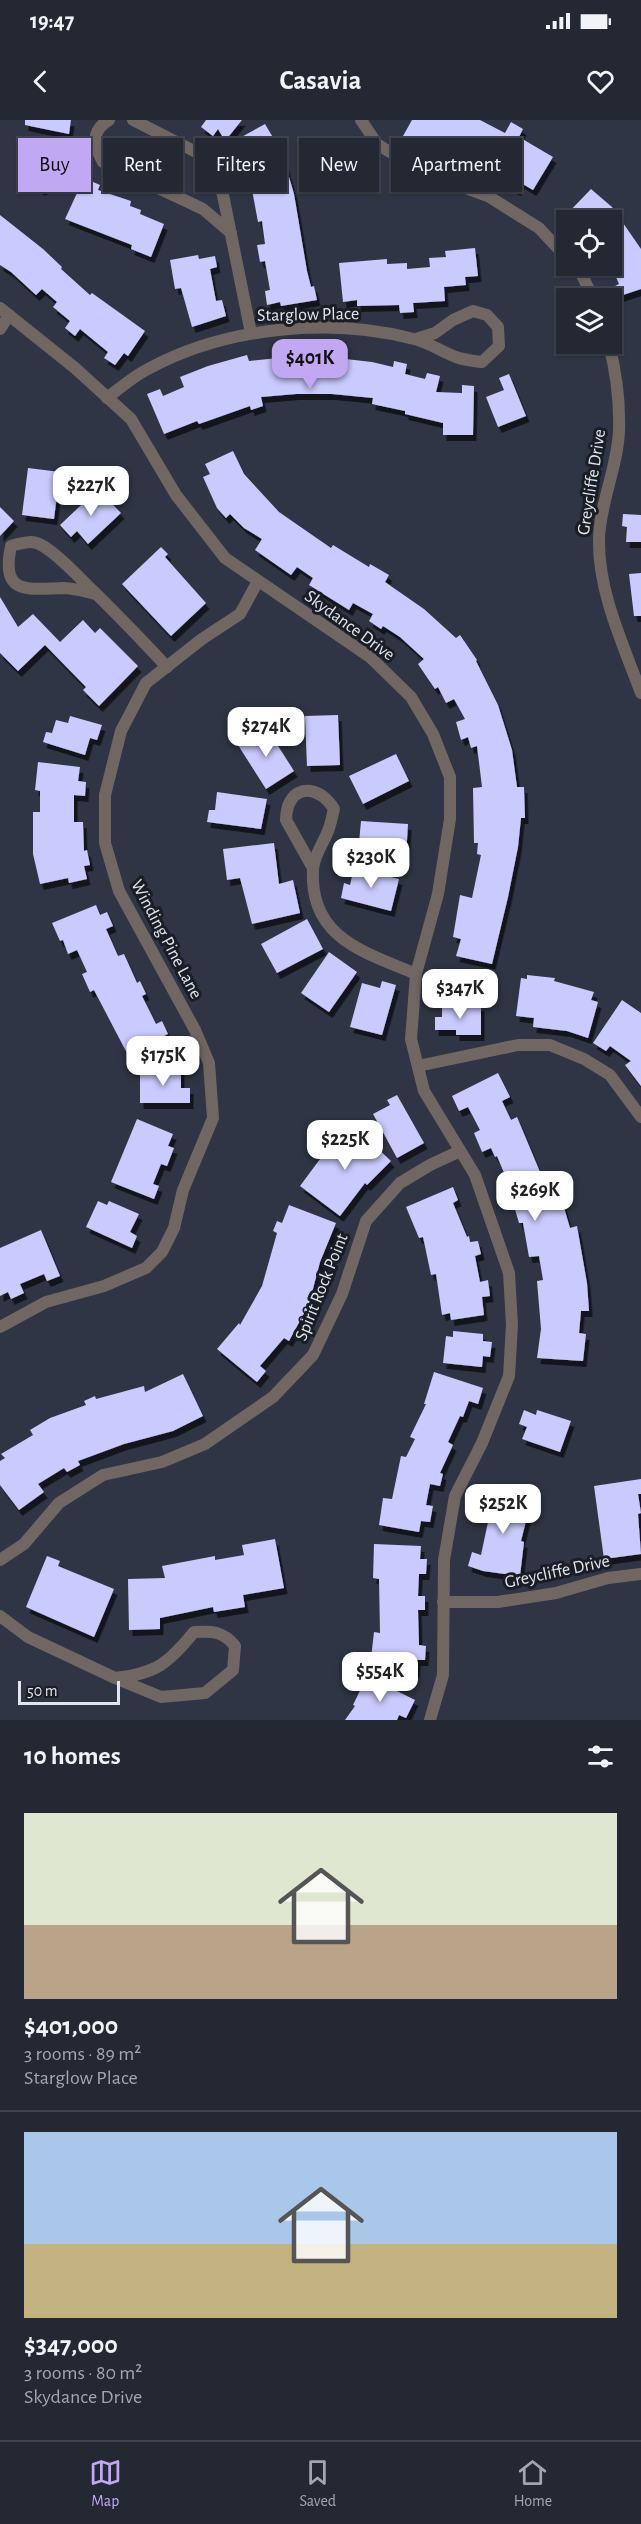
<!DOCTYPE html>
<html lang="en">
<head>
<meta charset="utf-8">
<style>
  :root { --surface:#232833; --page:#2b303b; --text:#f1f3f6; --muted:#a3a6ac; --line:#40444e; --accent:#c1a8f3 }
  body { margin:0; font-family:"Alegreya Sans",sans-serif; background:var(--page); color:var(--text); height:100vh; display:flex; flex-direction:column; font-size:22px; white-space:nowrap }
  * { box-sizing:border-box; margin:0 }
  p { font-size:20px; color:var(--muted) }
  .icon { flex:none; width:33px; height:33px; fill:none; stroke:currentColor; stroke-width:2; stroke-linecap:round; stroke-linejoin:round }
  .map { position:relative; height:1600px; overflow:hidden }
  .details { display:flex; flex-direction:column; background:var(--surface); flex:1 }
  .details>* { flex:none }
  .hud { position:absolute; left:18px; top:18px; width:606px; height:54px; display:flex; gap:12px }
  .fabs { position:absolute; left:556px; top:90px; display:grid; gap:12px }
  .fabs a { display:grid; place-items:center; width:66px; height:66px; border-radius:0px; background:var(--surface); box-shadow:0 2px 4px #0004,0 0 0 2px var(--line); font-size:30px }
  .scale { position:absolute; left:18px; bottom:15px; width:102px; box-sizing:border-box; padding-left:6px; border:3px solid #e1e5ef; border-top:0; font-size:16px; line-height:21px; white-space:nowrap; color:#e1e5ef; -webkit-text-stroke:4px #1a1d24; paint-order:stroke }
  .price { position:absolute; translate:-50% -51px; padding:0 14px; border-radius:12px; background:#fff; color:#222; font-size:20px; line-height:39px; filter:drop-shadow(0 2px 3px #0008) }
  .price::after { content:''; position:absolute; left:50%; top:36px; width:18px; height:14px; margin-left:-9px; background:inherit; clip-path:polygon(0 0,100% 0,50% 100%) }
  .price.current { background:var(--accent); color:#111 }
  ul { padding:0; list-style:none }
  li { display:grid; align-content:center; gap:12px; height:318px; padding:0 24px }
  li+li { border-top:2px solid var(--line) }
  li span { display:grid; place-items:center; height:186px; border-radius:0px; color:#555 }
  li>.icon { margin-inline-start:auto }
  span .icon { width:108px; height:108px; fill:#fffc; stroke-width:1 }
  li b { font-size:26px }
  h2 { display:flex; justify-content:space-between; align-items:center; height:72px; padding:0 24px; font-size:26px }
  .chip { padding:0 21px; border-radius:0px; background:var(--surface); box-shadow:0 2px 4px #0004,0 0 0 2px var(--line); font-size:21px; line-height:54px }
  .chip.current { background:var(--accent); color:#111 }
  .status { display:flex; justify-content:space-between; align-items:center; height:42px; padding:0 30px; background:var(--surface); direction:ltr }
  .status svg { height:16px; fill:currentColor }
  header { display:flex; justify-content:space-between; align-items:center; height:78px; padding:0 24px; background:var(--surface); font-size:27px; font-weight:600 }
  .tab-bar { display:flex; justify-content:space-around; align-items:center; height:84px; border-top:2px solid var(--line); background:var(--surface); font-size:16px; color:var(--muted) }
  .tab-bar a { display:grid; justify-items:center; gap:3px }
  .tab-bar .current { color:var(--accent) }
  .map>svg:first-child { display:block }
</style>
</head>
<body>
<div class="status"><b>19:47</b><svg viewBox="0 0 49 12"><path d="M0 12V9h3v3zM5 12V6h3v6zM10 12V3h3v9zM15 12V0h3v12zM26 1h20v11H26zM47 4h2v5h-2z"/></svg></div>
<header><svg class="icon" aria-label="back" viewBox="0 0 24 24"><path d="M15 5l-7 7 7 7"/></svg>Casavia<svg class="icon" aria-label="heart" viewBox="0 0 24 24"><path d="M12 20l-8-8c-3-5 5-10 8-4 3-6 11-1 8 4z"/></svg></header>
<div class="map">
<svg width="641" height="1600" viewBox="0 0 641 1600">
  <defs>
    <filter id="shadow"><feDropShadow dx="3.5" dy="6" stdDeviation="0" flood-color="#0009"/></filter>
  </defs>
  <rect width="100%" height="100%" fill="#2f3544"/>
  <g fill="#c9cafe" filter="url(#shadow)">
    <path d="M25,0H71L69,14L25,5Z"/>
    <path d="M206,0H242L225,21L218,9L213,16L201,7Z"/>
    <path d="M412,0H480L505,13L511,2L523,9L519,17L553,37L533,70L521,63L517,70L508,64L511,59L490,50L488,55L476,49L481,38L454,28L452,36L429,30L403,16Z"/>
    <path d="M265,4L282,33L294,74L307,151L311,167L314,166L317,180L281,186L280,182L267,185L265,171L270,170L265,141L260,142L257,125L265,124L262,101L258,102L252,70L261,67L254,44L250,46L244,35L235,40L227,25Z"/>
    <path d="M55,33L59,45L69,41L75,58L40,70L30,42Z"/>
    <path d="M84,58L100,65L98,70L131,81L130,86L141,90L140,94L164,104L151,137L131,129L132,125L65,99Z"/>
    <path d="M591,69L612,87L641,129V169L617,177L613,167L619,164L612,148V100H572L566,95Z"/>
    <path d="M0,95L43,129L62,147L61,149L90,175L92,173L145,211L128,236L124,233L115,245L104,238L108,232L80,209L75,216L65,208L70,201L53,187L57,182L42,169L36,175L11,152L0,145Z"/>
    <path d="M475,128L478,156L465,157L466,165L444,167L445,181L413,183L414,192L400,193L399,185L357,186V180L343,182L339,143L387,139V144L407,143V149L430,147L429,138L446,137L445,131Z"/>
    <path d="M198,135L199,139L215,136L217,147L210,149L216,181L222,180L226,196L192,207L181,168L175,169L170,140Z"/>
    <path d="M314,228L328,229V237L372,242L393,247L394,241L407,244L405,254L425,259L427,253L440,256L436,272L462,273V265L474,266L473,315H443V303L405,294V291L372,284L373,278L332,274H296L261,277L263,286L251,290L250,286L199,304L197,301L164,314L147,274L160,269L163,276L184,267L180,257L208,246L247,235L249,241L278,238L279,247L302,244V235H314Z"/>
    <path d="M509,254L526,296L498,307L486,277L504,270L499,258Z"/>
    <path d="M233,331L244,354L279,392L331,428L333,425L369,447L370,444L389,455L385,462L424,489L456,518L460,515L477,540L476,541L498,585L512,630L517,667H524L525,698H521L518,727L508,777L492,844L456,836L461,819L453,817L460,775L472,778L481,735L477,734L478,723H474L473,668L482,667L477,626L471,628L468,617L461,620L456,602L465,599L454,579L446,583L438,567L435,569L418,544L424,539L400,517L383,506L381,509L369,501L373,494L353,483L349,490L309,465L313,458L297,447L291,455L255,430L262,419L244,408L230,394L226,398L217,388L203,357L210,354L205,344Z"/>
    <path d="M28,348L60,352L54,399L22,395Z"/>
    <path d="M98,369L121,393L88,424L77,411L71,417L60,405Z"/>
    <path d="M0,387L14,401L0,416Z"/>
    <path d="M623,394L641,395V422H626L627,407L622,406Z"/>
    <path d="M161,427L168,434L165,437L206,483L171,516L122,464Z"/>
    <path d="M641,453V496H634L629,454Z"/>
    <path d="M0,477L18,507L33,494L60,522L83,500L95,513L100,508L138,546L99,586L83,570L86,567L45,525L18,551L0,533Z"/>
    <path d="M338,595L340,645L307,646L305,596Z"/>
    <path d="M70,596L102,605L97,620L90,618L85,635L43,622L46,612L52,613L56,600L68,603Z"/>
    <path d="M266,607L294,651L266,669L238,625Z"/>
    <path d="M396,634L409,661L363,684L349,656Z"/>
    <path d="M38,642L80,647L78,661L86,662L85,676L74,675V702H83L84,731L87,730L90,745L84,746L87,759L69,763L68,758L40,764L33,734V692H40V671L35,670Z"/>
    <path d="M217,672L267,679L261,709L207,702L209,690H215Z"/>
    <path d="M361,701L408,704L406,737L358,733Z"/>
    <path d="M274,723L279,764L293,760L300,793L252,804L240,758L227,760L223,729Z"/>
    <path d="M354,748L399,759L391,791L341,778L344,763L350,765Z"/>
    <path d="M96,785L100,795L107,792L113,806L106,809L118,836L124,834L137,863L140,861L146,874L142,876L156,904L162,901L168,914L160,918L163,925L139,937V932L129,937L94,870L90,872L82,854L87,852L77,830L68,834L63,820L60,821L52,803Z"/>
    <path d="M307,799L323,829L277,853L261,824Z"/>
    <path d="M329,832L357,852L329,892L301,873Z"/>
    <path d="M527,855L555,858L554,861L594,872L591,880L598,882L588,918L567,911L533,907L534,898L516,896L521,858L527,859Z"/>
    <path d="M382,861L396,865L382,915L350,907L362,863L380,868Z"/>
    <path d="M622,880L641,893V966L625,945L631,941L610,926L606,931L593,923Z"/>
    <path d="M442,885H481V915H456V910H435V897H442Z"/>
    <path d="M140,949H181V968H190V983H140Z"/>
    <path d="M498,953L510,977L502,981L511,1000L517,997L550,1076L560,1074L570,1108L577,1106L587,1163L589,1191H581L579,1213L586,1214L583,1241L537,1238L541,1209L537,1161L543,1160L539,1136L529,1137L523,1103H519L511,1076L509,1077L503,1062L507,1060L497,1036L495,1037L491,1028L482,1032L474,1013L480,1010L468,987L459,991L452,976Z"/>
    <path d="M397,975L424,1023L397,1038L373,994L390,985L387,980Z"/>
    <path d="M137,999L173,1014L168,1026L174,1028L167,1046L161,1044L153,1064L159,1066L154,1079L111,1062Z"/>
    <path d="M353,1005L391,1041L367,1065L365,1063L340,1096L300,1066L320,1039Z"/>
    <path d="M453,1067L458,1080L453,1083L467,1117L469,1116L470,1122L478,1121L481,1134L475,1136L480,1162L488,1160L490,1176L482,1177L484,1195L451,1200L450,1193L442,1195L436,1154L431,1155L423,1117L419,1118L406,1087Z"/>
    <path d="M98,1081L107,1085L109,1081L139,1094L130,1112L137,1116L132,1128L86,1107Z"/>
    <path d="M289,1085L336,1103L320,1142L309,1184L289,1221L284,1218L260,1246L266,1251L257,1262L217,1229L239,1203L240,1205L262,1166L277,1113L273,1111L277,1101L282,1103Z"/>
    <path d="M41,1110L60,1156L47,1161L44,1154L20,1164L24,1173L11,1179L8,1172L0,1176V1128Z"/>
    <path d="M453,1211L483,1214V1221L492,1222L490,1237L483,1236L482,1247L443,1243L446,1216L453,1217Z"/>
    <path d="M434,1252L483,1268L478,1284L469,1281L463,1297L460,1296L448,1322L453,1325L440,1353L443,1354L440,1366L430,1364L426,1385L433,1386L430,1402L421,1401L419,1412L379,1405L383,1378L392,1379L401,1336L406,1337L415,1319L410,1317L426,1284H424Z"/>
    <path d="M183,1254L203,1296L173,1311L124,1324L78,1341L80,1345L67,1352L64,1348L38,1364L44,1372L19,1390L0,1365V1341L5,1338L1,1334L33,1315L30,1310L50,1298L86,1285L84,1281L95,1276L96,1279L144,1266L145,1272Z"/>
    <path d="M524,1290L536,1295L537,1290L571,1301L560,1332L522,1319L527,1307L519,1304Z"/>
    <path d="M641,1359V1374H638L641,1393L638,1394L641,1434L604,1439L594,1366Z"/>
    <path d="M498,1370L525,1377L523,1384L530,1385L521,1421L524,1422L520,1456L483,1451L468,1446L472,1432L481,1435L491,1388L482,1386L485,1373L496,1376Z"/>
    <path d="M275,1419L284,1468L243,1475L245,1487L214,1492L213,1487L160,1498V1509L129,1510L128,1459L165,1458L162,1446L215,1436V1440L244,1435L242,1425Z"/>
    <path d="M374,1424L421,1426L420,1439H427L426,1454H419L418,1476H425V1490H418L419,1525L426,1526L425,1540H417L416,1552L370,1547L374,1512L380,1513L379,1459L373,1458Z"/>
    <path d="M47,1436L60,1441L58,1446L114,1469L94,1517L26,1487Z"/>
    <path d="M367,1556L415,1580L406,1598L399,1595L397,1600H345L355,1586L353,1585Z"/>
  </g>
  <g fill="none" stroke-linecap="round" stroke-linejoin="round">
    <g stroke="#706763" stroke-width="12">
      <path d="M109,0C90,11 94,26 103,42L203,89L231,113"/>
      <path d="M133,0L200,34L214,51L223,75L251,213"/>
      <path d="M361,0L377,24L424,53L488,76L539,108L567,138"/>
      <path d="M574,146L581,153L593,178"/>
      <path d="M0,188L75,248L131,299L176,375L225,438L370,537L411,577L433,614L450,657V699L438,774L416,854L411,919L424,971L475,1055L509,1153L512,1205L509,1256L482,1323L455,1376L444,1440L443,1555L430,1600"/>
      <path d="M0,209L9,195"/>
      <path d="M609,224C616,252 620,281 619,310C618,346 600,382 599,419C598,472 623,524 641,573"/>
      <path d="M107,278C120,268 134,256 148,249C225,207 330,197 414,219C428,222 442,232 456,237C464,240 474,241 482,242L499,226L498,207L487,195L473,191L453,200L435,213L416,219"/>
      <path d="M96,474C86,472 74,468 63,468C28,469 0,476 11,426C22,423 32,419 43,426C58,435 72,450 85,463C113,490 140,518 167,547"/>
      <path d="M313,748L286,700C286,696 287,690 288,686C298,661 323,670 334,689C332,696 331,704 328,711C323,724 314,735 313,749C309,818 364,832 416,854"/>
      <path d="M418,946L518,925H550L584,939L610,955L641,997"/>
      <path d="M0,1207L46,1182L104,1166L146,1148L162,1132L174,1108L183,1070L213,998L209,943L195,910L119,771L105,723V675L121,611L146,563L202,519L240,494L258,461"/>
      <path d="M0,1440L24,1424L59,1383L103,1355L162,1342L205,1324L273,1277L313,1235L342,1174L366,1101L400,1063L430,1045L460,1031"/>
      <path d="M443,1482H498L556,1473L608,1458L641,1454"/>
      <path d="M0,1496L28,1517L115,1558L161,1577L205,1573L233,1550L235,1526C223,1511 212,1511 194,1512C168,1544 155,1554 115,1558"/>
    </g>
  </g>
  <g text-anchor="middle" stroke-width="6" stroke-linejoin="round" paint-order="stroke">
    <g font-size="18" fill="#e1e5ef" stroke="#1a1d24">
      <text transform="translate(308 194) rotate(-1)" y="6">Starglow Place</text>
      <text transform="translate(591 362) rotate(-81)" y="6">Greycliffe Drive</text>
      <text transform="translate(350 505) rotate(36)" y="6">Skydance Drive</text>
      <text transform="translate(167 819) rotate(62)" y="6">Winding Pine Lane</text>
      <text transform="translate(321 1167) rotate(-68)" y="6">Spirit Rock Point</text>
      <text transform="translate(557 1451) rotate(-12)" y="6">Greycliffe Drive</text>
    </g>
  </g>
</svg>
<div class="fabs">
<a><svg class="icon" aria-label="locate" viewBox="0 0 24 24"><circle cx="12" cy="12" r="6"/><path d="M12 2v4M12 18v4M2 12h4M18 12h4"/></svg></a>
<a><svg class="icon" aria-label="layers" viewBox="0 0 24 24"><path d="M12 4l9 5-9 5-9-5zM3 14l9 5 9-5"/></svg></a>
</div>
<div class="scale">50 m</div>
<b class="price current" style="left:310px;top:270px">$401K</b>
<b class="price" style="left:91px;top:397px">$227K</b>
<b class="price" style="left:266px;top:638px">$274K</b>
<b class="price" style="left:371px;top:769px">$230K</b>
<b class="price" style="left:460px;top:900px">$347K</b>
<b class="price" style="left:163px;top:967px">$175K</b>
<b class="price" style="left:345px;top:1051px">$225K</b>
<b class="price" style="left:535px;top:1102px">$269K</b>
<b class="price" style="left:503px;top:1415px">$252K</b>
<b class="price" style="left:380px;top:1583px">$554K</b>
<div class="hud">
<a class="chip current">Buy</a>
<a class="chip">Rent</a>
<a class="chip">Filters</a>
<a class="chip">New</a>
<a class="chip">Apartment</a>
</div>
</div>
<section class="details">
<h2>10 homes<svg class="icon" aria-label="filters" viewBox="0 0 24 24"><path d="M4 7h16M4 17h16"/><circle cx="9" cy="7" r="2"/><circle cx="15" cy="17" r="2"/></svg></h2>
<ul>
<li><span style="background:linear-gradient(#dfe7d0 60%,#b9a48a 0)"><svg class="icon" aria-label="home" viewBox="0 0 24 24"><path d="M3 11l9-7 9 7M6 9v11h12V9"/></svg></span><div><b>$401,000</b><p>3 rooms · 89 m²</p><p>Starglow Place</p></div></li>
<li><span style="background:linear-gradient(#a9c7e8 60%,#c2b280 0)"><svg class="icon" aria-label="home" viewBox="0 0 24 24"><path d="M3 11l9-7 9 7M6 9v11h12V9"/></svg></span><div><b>$347,000</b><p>3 rooms · 80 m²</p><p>Skydance Drive</p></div></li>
</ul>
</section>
<nav class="tab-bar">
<a class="current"><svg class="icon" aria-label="map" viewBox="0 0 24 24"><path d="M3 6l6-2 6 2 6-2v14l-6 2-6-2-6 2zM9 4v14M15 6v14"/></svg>Map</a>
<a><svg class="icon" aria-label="saved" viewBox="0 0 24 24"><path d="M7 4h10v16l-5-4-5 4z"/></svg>Saved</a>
<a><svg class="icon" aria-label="home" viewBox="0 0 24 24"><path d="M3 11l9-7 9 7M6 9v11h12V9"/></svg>Home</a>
</nav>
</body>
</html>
